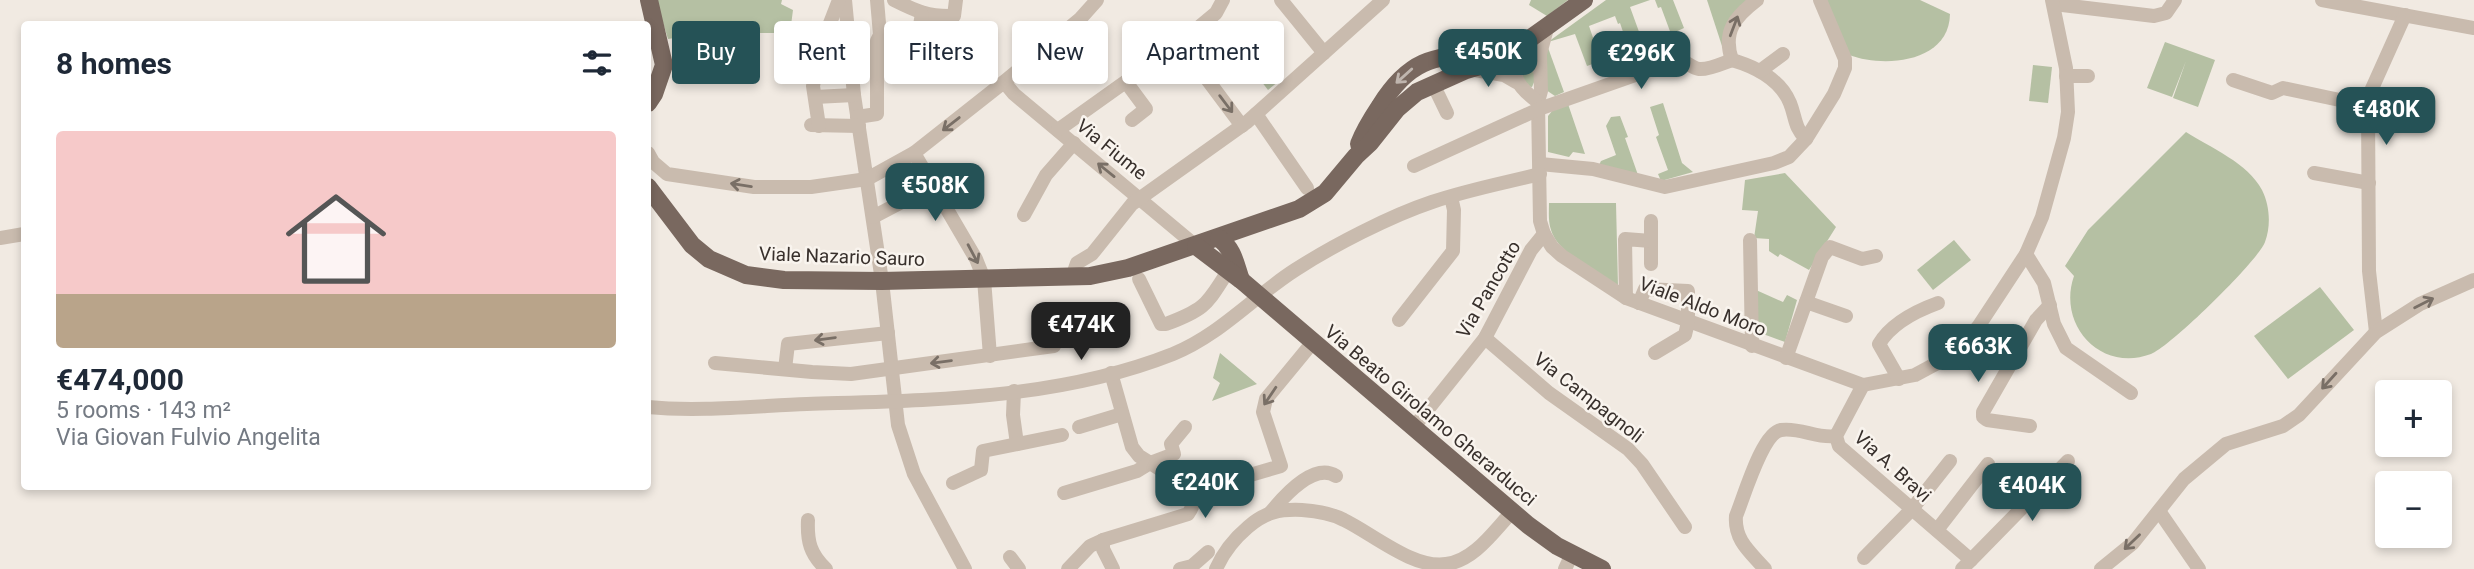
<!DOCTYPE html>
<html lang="en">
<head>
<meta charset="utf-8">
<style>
  :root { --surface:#fff; --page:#f6f6f7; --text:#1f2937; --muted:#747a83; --accent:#255256 }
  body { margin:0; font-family:Roboto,sans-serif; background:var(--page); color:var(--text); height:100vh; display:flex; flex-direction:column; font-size:26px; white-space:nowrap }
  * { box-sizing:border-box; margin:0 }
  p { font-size:23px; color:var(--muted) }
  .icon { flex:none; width:38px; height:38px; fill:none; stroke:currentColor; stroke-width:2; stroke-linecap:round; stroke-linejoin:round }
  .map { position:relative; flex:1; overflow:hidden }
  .side { position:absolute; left:21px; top:21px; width:630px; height:469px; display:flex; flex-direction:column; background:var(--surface); border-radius:7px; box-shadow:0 4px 10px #0003 }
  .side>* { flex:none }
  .top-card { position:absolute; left:672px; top:21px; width:665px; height:63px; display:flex; gap:14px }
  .fabs { position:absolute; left:2375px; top:380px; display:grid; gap:14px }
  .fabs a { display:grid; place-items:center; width:77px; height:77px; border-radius:7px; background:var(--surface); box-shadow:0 4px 10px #0003; font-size:35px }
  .price { position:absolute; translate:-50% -60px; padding:0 16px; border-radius:14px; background:var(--accent); color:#fff; font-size:23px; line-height:46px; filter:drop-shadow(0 2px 4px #0008) }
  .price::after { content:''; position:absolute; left:50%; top:42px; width:21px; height:16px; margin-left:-10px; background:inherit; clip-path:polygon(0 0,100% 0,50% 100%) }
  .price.current { background:#222; color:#fff }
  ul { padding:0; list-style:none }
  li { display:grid; align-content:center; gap:14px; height:371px; padding:0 35px }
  li span { display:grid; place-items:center; height:217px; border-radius:7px; color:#555 }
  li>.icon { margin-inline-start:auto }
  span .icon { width:126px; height:126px; fill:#fffc; stroke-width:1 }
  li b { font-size:30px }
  h2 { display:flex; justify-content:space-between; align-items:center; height:84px; padding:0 35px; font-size:30px }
  .pill { padding:0 24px; border-radius:7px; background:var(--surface); box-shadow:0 4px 10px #0003; font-size:24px; line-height:63px }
  .pill.current { background:var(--accent); color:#fff }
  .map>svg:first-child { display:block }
</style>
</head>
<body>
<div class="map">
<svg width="2474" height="569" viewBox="0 0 2474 569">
  <rect width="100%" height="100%" fill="#f1eae2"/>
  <g fill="#b5c0a3">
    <path d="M656,0H782L781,4L793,10L790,33H755L748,24L727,30L668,39Z"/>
    <path d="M1531,0H1568L1547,16L1529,5Z"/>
    <path d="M1606,0H1650L1630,7L1650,62L1635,67L1620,23L1618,24L1615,16L1589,26L1601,61L1587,66L1575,34L1548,42Z"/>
    <path d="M1655,0H1673L1684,28L1671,34L1661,7L1658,8Z"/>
    <path d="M1707,0H1750L1722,46Z"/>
    <path d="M1825,0H1920L1950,14C1949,63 1884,68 1849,55Z"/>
    <path d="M1253,27L1269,48L1279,81L1268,90L1232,43Z"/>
    <path d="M2165,42L2215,60L2198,107L2173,98L2186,61L2172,97L2147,88Z"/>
    <path d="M1547,45L1564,92L1555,96L1546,90Z"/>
    <path d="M1520,58L1537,75L1532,87L1525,86L1518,60Z"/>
    <path d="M2033,65L2052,67L2048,103L2029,101Z"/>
    <path d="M1663,103L1682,163L1693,172L1661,181L1658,174L1668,170L1656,137L1659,135L1650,107Z"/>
    <path d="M1568,104L1585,154L1573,152L1569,157L1548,152V116L1553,110Z"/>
    <path d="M1620,116L1628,137L1625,138L1638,175L1599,165L1601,161L1616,155L1606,126L1611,117Z"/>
    <path d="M2186,132C2211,148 2248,163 2262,190C2270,206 2271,226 2265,242C2258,261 2170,347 2151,354C2100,373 2057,324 2074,276L2065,266L2088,230Z"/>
    <path d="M1785,173L1836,227L1809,270L1780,254L1778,257L1769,251V239L1754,238L1758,211L1742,210L1745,180Z"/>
    <path d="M1549,203H1616L1618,286C1598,272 1558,254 1551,230C1548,221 1549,212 1549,203Z"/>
    <path d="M1954,240L1971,260L1933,290L1917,270Z"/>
    <path d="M2320,287L2354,330L2288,379L2254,336Z"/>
    <path d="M1756,290L1783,302L1787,295L1797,300L1785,342L1755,331Z"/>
    <path d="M1220,353L1257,384L1212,401L1220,383L1213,378Z"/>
  </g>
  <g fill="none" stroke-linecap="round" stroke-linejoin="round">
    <g stroke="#c9bbae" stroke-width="14">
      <path d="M845,0L854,95L882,281L898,425L914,474L965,569"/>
      <path d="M894,0C916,11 928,17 954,16L956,0"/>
      <path d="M1281,0L1324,53"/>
      <path d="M2322,0L2474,28"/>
      <path d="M2054,4L2154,16L2166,13L2175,0"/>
      <path d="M1548,25L1540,54L1541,91L1538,102L1540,221L1544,234L1552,247L1562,256L1626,298L1863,385L1915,375L1954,354L1978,327L2026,254L2042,217L2064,138L2068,112L2066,68L2052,0"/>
      <path d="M880,35L887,30H916L920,25L922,14"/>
      <path d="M1180,43L1242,126"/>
      <path d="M1732,60C1756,67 1780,79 1790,103C1796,118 1794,127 1806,139"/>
      <path d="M1732,60C1722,31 1736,16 1757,0"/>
      <path d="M1475,70L1504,75L1516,82"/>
      <path d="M1760,71L1783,54"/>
      <path d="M2066,76H2088"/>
      <path d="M2233,80L2272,93L2283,88L2368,106"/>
      <path d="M1004,82L1014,94L1196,246"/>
      <path d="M1126,82L1146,109L1132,120"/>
      <path d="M1433,84L1447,113"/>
      <path d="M815,97L854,95"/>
      <path d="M1538,102C1517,86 1511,77 1515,50L1532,61L1539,69"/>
      <path d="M1256,114L1307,188"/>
      <path d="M857,117L877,114V41L880,35L877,0"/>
      <path d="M811,125L859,126"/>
      <path d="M819,126L813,86L820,49L839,0"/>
      <path d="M1058,130L1180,43L1216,13L1223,0"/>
      <path d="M648,153L653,162L667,174L754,187H811L867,179L914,153L1004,82L1080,19L1097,0"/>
      <path d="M914,153L976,259L984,279L990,356"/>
      <path d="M1540,164L1593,169L1665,187L1774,163L1789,157L1806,139L1834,94L1845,68V59L1820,0"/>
      <path d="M1414,166L1539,109L1678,60C1687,61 1691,68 1699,69C1709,70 1723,63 1732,60"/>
      <path d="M2314,173L2369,183"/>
      <path d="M1024,215L1046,175L1074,143"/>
      <path d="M873,217L934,185"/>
      <path d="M0,238L24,234"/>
      <path d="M1750,240L1752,346"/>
      <path d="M2026,254L2044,283L2054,324L2066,348L2131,393"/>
      <path d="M1651,264V241"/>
      <path d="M1072,277L1077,263L1092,254L1132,204L1247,122L1383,0"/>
      <path d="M1139,279L1161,324H1166C1212,307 1207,301 1233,264"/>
      <path d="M1626,298L1625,239L1651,241V221"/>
      <path d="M1806,302L1822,257L1830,247L1862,259L1876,256"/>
      <path d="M1639,303L1645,289L1688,291V322L1685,335L1655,353"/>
      <path d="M1399,320L1453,251L1454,210L1451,197"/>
      <path d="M2376,332L2369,271L2368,106L2370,93L2405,15"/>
      <path d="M1485,338L1549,393L1628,449L1642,464L1685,527"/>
      <path d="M1786,358L1806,302L1846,316"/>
      <path d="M715,363L812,372L851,374L1054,346"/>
      <path d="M785,369L788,344L888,333"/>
      <path d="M1111,373L1132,447L1139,456L1187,486C1196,496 1195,504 1188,514L1103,540V549L1113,569"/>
      <path d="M1899,379L1879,344C1891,324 1916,311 1938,303"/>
      <path d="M1863,385L1836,436L1839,446L1971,560L1962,569"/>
      <path d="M1014,391L1013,415L1017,444"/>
      <path d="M648,407C697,412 756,406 807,404C929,400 1057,400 1173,354C1220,335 1253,297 1295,270C1332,246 1390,216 1432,202C1467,190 1504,183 1540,174"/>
      <path d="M2030,426L1987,420L1983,417V412L2036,320L2050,305"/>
      <path d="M1079,427L1122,414"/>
      <path d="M1413,428L1485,338L1531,250L1544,234"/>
      <path d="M953,483L981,470L983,451L1062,435"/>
      <path d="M1192,492L1281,466L1263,412L1266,399L1313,342"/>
      <path d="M1064,493L1137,471L1150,463L1174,454L1171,444L1185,427"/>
      <path d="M2159,511L2199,569"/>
      <path d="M1271,512C1284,496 1314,462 1336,476"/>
      <path d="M808,520C807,541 810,554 826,569"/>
      <path d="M1937,530L1988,464"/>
      <path d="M1010,557L1019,569"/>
      <path d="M1864,558L1912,509L1950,461"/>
      <path d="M1971,560L2068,461"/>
      <path d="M1068,569L1090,546L1103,540"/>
      <path d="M1180,569L1192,566L1208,552"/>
      <path d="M1216,569C1223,553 1235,538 1248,527C1265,512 1280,509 1302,510C1317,511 1331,513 1344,520C1373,534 1413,569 1446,564C1474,561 1494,531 1512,512"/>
      <path d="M1565,569L1572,554"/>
      <path d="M1765,569C1750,552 1734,540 1736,516C1744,497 1762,433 1781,430C1800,427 1817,439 1836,436"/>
      <path d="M2101,569L2133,543L2184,479L2226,444L2283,426L2299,415L2376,332L2420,304L2474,280"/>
    </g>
    <g stroke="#79685f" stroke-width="18">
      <path d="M648,103L654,94L664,65L649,0"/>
      <path d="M1359,144C1364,131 1372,118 1380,106C1415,50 1443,58 1501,51"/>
      <path d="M648,187L692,245L709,259L746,275L784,280L882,281L1090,276L1128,268L1299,209L1325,193L1356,156L1370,143L1397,109L1417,92L1466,70L1500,60L1584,0"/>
      <path d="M1219,238C1234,250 1235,263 1241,280"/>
      <path d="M1196,246L1241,280L1528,525L1557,546L1602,569"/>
    </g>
  </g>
  <defs><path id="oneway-shaft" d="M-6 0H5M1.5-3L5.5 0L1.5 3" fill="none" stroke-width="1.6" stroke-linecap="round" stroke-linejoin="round" transform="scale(1.75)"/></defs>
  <g stroke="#796f66">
    <use href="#oneway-shaft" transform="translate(1734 26) rotate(-69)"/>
    <use href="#oneway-shaft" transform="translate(1226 104) rotate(53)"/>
    <use href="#oneway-shaft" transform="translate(951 124) rotate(142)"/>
    <use href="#oneway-shaft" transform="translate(1106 170) rotate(-141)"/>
    <use href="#oneway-shaft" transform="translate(741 185) rotate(-171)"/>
    <use href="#oneway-shaft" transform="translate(973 254) rotate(62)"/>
    <use href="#oneway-shaft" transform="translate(2424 303) rotate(-27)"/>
    <use href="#oneway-shaft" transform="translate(825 339) rotate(172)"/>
    <use href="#oneway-shaft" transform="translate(941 362) rotate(173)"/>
    <use href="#oneway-shaft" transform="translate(2329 381) rotate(132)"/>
    <use href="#oneway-shaft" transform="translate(1270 396) rotate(124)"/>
    <use href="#oneway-shaft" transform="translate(2132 542) rotate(136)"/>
  </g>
  <use stroke="#bfb5ae" href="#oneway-shaft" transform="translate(1404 76) rotate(138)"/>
  <g text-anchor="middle" stroke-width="5" stroke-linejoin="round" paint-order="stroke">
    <g font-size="19" fill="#38302c" stroke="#f9f4ee">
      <text transform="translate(1112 149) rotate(39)" y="7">Via Fiume</text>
      <text transform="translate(842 256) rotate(2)" y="7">Viale Nazario Sauro</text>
      <text transform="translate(1488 289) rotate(-60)" y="7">Via Pancotto</text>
      <text transform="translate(1703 306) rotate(21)" y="7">Viale Aldo Moro</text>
      <text transform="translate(1589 397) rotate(38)" y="7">Via Campagnoli</text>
      <text transform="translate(1431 415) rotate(40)" y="7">Via Beato Girolamo Gherarducci</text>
      <text transform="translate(1893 466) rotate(42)" y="7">Via A. Bravi</text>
    </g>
  </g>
</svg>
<div class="fabs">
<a>+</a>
<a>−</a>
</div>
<b class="price" style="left:1488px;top:89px">€450K</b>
<b class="price" style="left:1641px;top:91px">€296K</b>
<b class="price" style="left:2386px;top:147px">€480K</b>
<b class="price" style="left:935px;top:223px">€508K</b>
<b class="price current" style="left:1081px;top:362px">€474K</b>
<b class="price" style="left:1978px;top:384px">€663K</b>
<b class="price" style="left:1205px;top:520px">€240K</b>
<b class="price" style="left:2032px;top:523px">€404K</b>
<div class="top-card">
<a class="pill current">Buy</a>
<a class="pill">Rent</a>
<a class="pill">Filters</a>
<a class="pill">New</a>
<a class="pill">Apartment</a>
</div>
<section class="side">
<h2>8 homes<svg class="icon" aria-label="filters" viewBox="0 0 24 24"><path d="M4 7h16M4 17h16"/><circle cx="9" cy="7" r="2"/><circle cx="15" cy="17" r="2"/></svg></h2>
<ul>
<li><span style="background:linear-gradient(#f6c9c9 75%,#b9a48a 0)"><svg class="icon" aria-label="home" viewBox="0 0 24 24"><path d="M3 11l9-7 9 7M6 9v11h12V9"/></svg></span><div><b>€474,000</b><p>5 rooms · 143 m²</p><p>Via Giovan Fulvio Angelita</p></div></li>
</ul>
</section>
</div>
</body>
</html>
